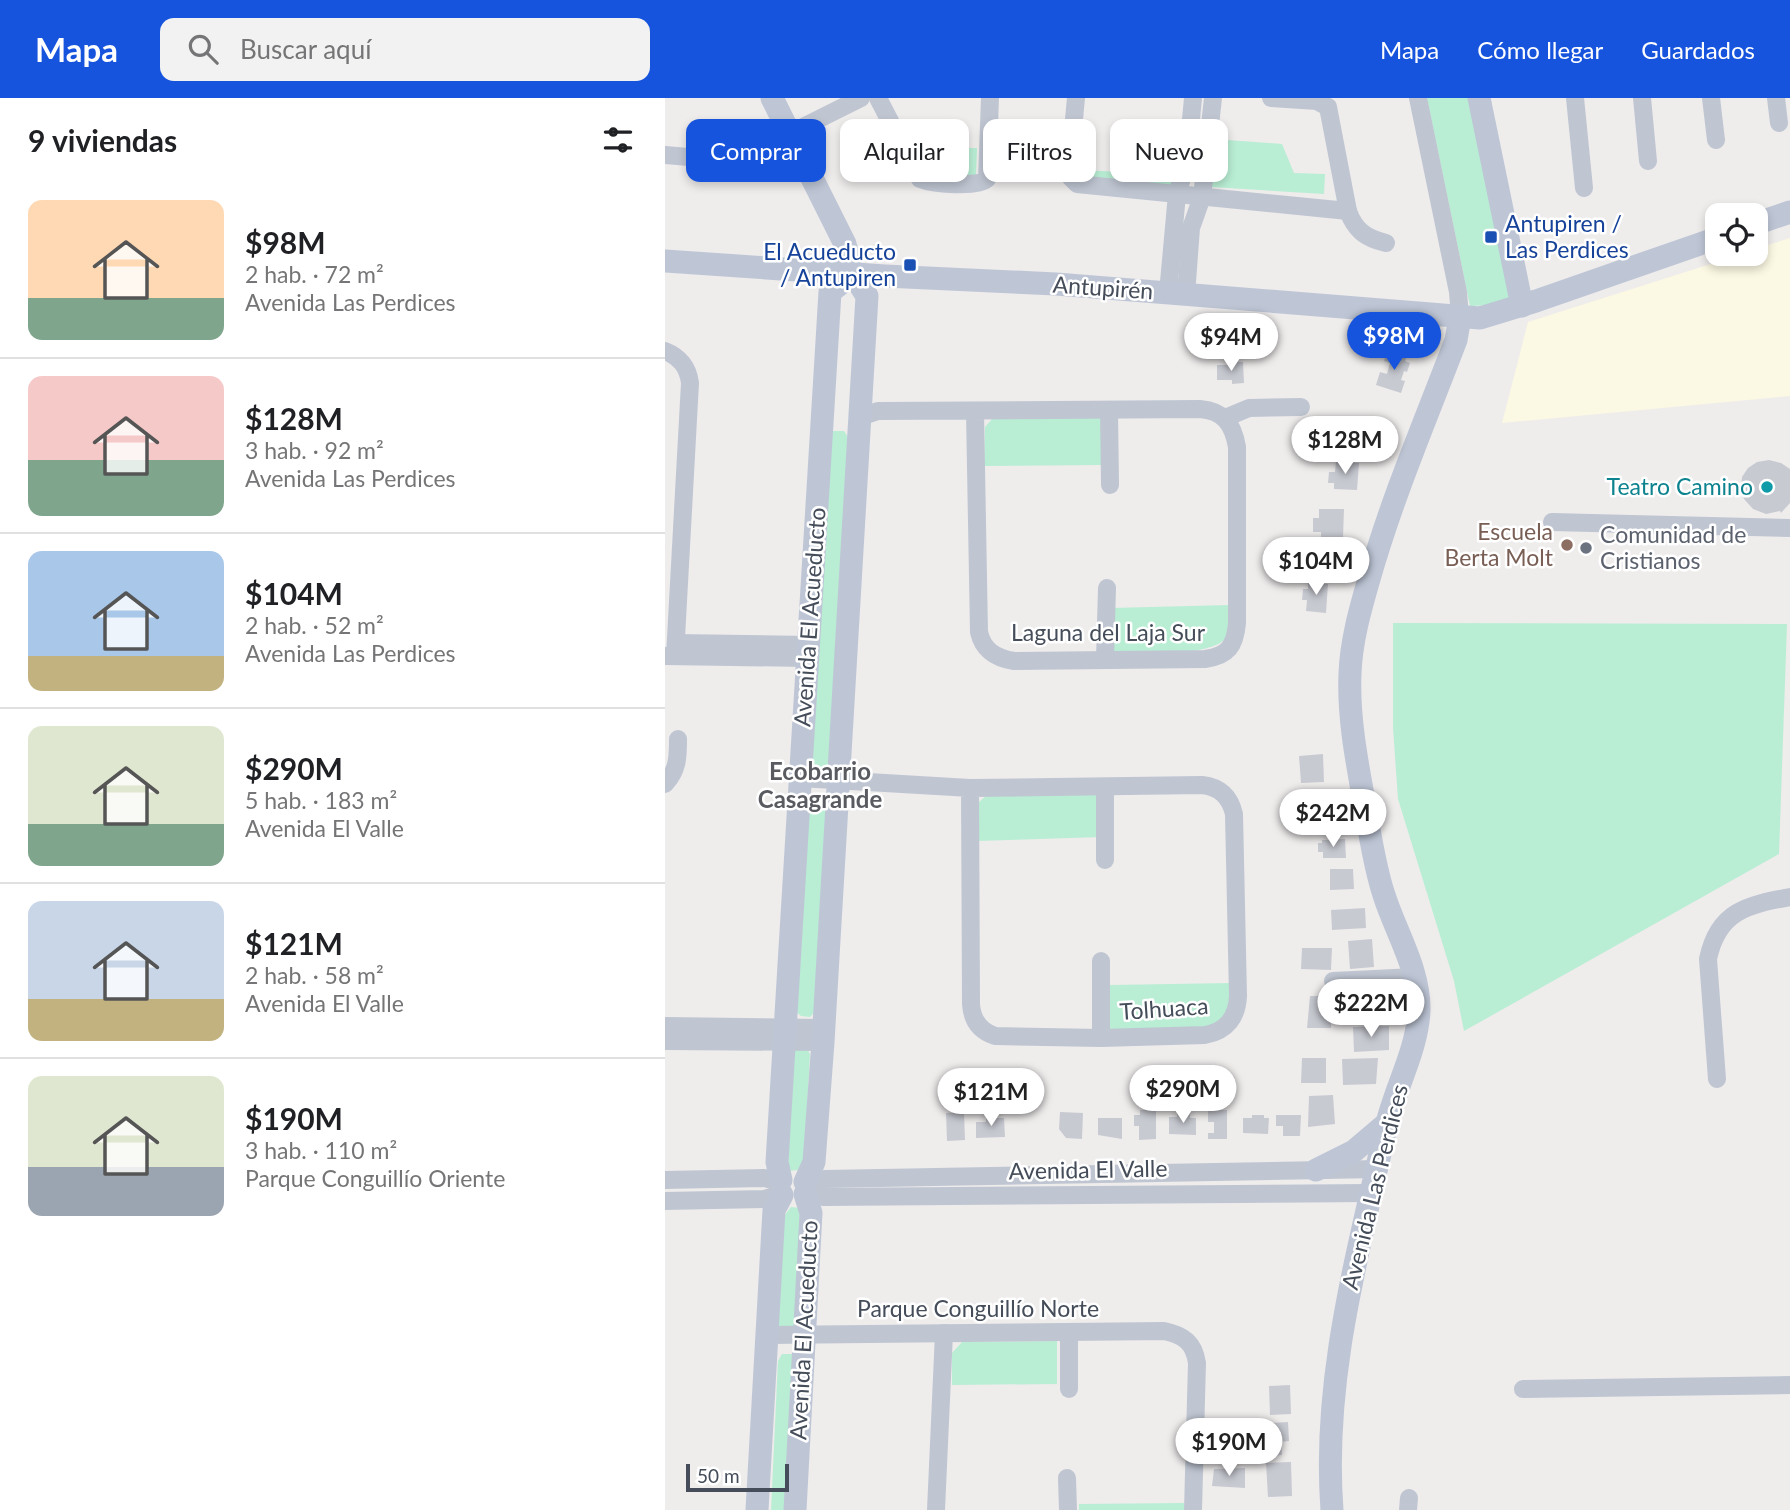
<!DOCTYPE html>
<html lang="es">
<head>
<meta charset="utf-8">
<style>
  :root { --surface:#fff; --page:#f2f2f2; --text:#202124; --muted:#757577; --line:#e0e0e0; --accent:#1754dd }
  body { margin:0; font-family:Lato,sans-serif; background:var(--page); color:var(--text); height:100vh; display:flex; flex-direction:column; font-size:26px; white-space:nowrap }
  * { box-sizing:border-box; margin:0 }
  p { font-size:23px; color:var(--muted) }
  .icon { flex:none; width:38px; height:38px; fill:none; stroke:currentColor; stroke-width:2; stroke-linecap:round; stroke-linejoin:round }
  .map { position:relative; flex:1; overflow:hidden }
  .panel { display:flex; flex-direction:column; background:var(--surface); width:665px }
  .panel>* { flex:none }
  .hud { position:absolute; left:21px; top:21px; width:665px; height:63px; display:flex; gap:14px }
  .fabs { position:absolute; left:1040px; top:105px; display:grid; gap:14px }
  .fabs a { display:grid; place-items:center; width:63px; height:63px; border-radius:14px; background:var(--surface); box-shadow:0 4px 10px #0003; font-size:35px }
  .scale { position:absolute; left:21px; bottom:18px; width:103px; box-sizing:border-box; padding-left:7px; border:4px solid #444d59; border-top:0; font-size:19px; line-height:24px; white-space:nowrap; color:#444d59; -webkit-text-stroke:5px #fff; paint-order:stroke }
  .price { position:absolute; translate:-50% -60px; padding:0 16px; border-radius:24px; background:#fff; color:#222; font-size:23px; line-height:46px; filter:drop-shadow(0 2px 4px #0008) }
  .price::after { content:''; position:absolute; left:50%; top:42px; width:21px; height:16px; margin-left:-10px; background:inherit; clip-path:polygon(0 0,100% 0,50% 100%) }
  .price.selected { background:var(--accent); color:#fff }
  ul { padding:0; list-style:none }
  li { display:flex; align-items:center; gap:21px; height:175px; padding:0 28px }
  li+li { border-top:2px solid var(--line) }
  li span { display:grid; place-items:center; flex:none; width:196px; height:140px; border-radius:14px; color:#555 }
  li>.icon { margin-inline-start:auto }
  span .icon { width:84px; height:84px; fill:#fffc; stroke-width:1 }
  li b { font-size:30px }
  h2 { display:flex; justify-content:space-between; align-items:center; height:84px; padding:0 28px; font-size:30px }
  .pill { padding:0 24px; border-radius:14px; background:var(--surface); box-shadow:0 4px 10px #0003; font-size:24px; line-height:63px }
  .pill.selected { background:var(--accent); color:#fff }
  header { display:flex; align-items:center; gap:42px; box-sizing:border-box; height:98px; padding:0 35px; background:var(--accent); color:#fff }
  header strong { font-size:33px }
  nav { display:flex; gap:38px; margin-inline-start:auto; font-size:24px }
  .search { width:490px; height:63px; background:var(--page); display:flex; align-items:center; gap:18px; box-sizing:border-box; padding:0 24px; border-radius:14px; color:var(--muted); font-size:26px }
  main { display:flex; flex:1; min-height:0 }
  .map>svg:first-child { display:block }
</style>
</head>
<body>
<header>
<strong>Mapa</strong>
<div class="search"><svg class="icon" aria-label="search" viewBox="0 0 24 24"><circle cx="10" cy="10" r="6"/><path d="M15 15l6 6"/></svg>Buscar aquí</div>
<nav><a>Mapa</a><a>Cómo llegar</a><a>Guardados</a></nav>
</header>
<main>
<section class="panel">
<h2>9 viviendas<svg class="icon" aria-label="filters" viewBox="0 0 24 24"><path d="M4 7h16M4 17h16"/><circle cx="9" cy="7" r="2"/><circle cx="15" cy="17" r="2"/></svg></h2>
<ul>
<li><span style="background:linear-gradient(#ffd9b3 70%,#7fa58c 0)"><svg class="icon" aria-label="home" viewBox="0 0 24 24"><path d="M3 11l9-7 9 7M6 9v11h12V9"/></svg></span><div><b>$98M</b><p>2 hab. · 72 m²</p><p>Avenida Las Perdices</p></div></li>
<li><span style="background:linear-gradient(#f6c9c9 60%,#7fa58c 0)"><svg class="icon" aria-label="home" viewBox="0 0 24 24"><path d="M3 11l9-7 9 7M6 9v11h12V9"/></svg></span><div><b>$128M</b><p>3 hab. · 92 m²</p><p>Avenida Las Perdices</p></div></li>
<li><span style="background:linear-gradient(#a9c7e8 75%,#c2b280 0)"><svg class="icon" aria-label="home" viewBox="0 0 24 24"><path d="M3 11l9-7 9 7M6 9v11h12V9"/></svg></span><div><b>$104M</b><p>2 hab. · 52 m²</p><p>Avenida Las Perdices</p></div></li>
<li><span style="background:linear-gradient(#dfe7d0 70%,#7fa58c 0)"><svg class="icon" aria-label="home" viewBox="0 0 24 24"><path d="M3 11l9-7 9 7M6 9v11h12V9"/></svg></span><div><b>$290M</b><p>5 hab. · 183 m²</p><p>Avenida El Valle</p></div></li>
<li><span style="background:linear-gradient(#c9d6e8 70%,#c2b280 0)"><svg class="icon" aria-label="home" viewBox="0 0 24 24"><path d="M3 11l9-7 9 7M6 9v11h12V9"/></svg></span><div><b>$121M</b><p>2 hab. · 58 m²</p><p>Avenida El Valle</p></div></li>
<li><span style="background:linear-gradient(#dfe7d0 65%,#9aa5b1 0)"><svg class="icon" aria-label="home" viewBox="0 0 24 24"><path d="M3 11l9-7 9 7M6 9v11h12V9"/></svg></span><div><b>$190M</b><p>3 hab. · 110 m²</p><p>Parque Conguillío Oriente</p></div></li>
</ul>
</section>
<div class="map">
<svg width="1125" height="1412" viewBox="0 0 1125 1412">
  <rect width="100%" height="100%" fill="#efecec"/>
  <path fill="#fbf8e3" d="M1125,140V298L837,325L863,224L1077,156H1090V151Z"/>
  <g fill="#b9eed4">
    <path d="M762,0H807L853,201L828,207L805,208Z"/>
    <path d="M549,41L617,46L629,75L660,76L659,96L546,89Z"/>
    <path d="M457,46L511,48L509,89L422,84L417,72L455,74Z"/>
    <path d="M245,50H312L311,78L299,84L261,76Z"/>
    <path d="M436,319V367L319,368L320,329L327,321Z"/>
    <path d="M167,333H179L183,339L165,670L155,677L142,669Z"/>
    <path d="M565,507C565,517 566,529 561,539C550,560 469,554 446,554V510Z"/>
    <path d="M728,525L1122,526L1114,756L799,933L789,883L733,701L728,630Z"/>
    <path d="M426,696L432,697L436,739L311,743L314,704L321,698Z"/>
    <path d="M146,700H157L161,705L150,914L145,919L136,918L129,912L141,704Z"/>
    <path d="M567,885L561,918L546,929L445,932V887Z"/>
    <path d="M132,948L141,949L145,956L139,1065L133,1072L123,1073L125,957Z"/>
    <path d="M126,1109L135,1110L132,1226L127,1233L113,1229L119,1118Z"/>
    <path d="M392,1243V1286L287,1287V1255L297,1244Z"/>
    <path d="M117,1256H128L123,1412H106L113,1263Z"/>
    <path d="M519,1405V1412H414V1406Z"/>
  </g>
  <g fill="#c8cad2">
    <path d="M722,252L742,258L740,263L745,265L742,274L739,273L736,282L740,283L736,295L711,287L715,274L722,276L725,265L719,263Z"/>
    <path d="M568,264H578L579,285L567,286V282H552V267H567Z"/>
    <path d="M1104,362L1116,365L1125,371V405L1116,415L1115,413L1101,416L1088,411L1079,401L1076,390L1077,379L1083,370L1092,364Z"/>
    <path d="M671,363L694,365L692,392L669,391V385H663L664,374H670Z"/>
    <path d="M654,411H679L678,440H656V434H648V420H654Z"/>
    <path d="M644,451L672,452V476L644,475Z"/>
    <path d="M643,484L663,486L661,515L641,513L642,502H637L638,491H643Z"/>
    <path d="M658,656L659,684L636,685L634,658Z"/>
    <path d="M652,702H668L678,721L653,722Z"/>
    <path d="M680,741L681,760H658V754H653V745H657V742Z"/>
    <path d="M665,771H688L689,791L665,792Z"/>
    <path d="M700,810L701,830L667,832L666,812Z"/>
    <path d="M707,841L709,869L685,871L683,843Z"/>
    <path d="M637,850H667L666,872L636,871Z"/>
    <path d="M733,895L734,916L698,918L697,897Z"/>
    <path d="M645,898H668L666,930H642Z"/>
    <path d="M724,928V952L689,954L688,929Z"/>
    <path d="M637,960H661V985H636Z"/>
    <path d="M713,960L711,986L678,987L677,961Z"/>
    <path d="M668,997L670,1026L643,1029L644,998Z"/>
    <path d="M475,1012H491V1041L474,1042V1028H469V1017H475Z"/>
    <path d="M543,1012H562V1041H543V1035H549V1024H543Z"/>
    <path d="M299,1014L300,1042L282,1043L281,1015Z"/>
    <path d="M395,1014L418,1015L417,1041L401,1040L394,1031Z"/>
    <path d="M512,1015L525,1016V1020H531V1037L504,1036V1019H512Z"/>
    <path d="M587,1017H599V1020H604L603,1036L578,1035V1020H587Z"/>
    <path d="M611,1017H636L635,1038H618V1028H611Z"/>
    <path d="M321,1020H339L340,1039L311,1040V1024H321Z"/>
    <path d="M433,1020H457V1041L433,1037Z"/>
    <path d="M625,1287L626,1316L605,1317L604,1288Z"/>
    <path d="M623,1324L624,1343L616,1344L617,1357L604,1358L603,1325Z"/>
    <path d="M626,1364L627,1398L603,1399L601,1365Z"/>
    <path d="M580,1370V1390L547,1388L549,1371Z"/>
  </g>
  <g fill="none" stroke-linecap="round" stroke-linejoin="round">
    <g stroke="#bfc6d2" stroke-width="18">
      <path d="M213,0L255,81C267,86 313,90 322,81L325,0"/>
      <path d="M411,0L404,74L406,80L412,86L683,113L663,9L652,3L606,0"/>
      <path d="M753,0L793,194L795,219"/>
      <path d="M910,0L919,90"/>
      <path d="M977,0L983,63"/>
      <path d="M1046,0L1051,42"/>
      <path d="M1111,0L1114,25"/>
      <path d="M124,36L196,0"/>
      <path d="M0,57L141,69"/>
      <path d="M683,113C690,132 700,140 721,145"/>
      <path d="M503,195L512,96L522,64L528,0"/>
      <path d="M521,197L526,130L537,99L548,0"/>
      <path d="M0,253C15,259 23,269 25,285L10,558"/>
      <path d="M444,312L445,387"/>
      <path d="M195,319L213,313L535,311C559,313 568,326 572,349V525C570,548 563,558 540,561L349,563C330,560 318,552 314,534L310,314"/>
      <path d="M560,320L584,310L636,309"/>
      <path d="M887,424L1125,430"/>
      <path d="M11,545L143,547"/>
      <path d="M0,558L142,560"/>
      <path d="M440,561L442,490"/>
      <path d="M135,680L305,690L537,687C555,689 565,699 569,716L573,898C572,919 562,933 540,937L436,940L330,938C315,933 307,922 306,906L305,690"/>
      <path d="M0,686C13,672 13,659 13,641"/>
      <path d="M440,689V762"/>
      <path d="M436,863V940"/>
      <path d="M668,883L750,879"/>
      <path d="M0,928L158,930"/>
      <path d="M0,943L158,944"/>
      <path d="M1052,981L1043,861C1053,813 1082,807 1125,799"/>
      <path d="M0,1082L99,1080L116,1084"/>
      <path d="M141,1085L160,1081L713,1071"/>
      <path d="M140,1094L159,1099L707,1095"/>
      <path d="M0,1103L99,1101L117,1096"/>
      <path d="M404,1235V1291"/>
      <path d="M103,1237L499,1233C519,1237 529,1245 532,1265L528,1412"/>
      <path d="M858,1291L1125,1287"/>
      <path d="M402,1380L403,1412"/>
      <path d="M271,1412L279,1235"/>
      <path d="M743,1412L744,1400"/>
    </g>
    <g stroke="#bec6d6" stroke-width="23">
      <path d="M107,0L180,146L188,176L202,198L158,944L149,1064L140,1084"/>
      <path d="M814,0L857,208"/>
      <path d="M1090,126L1125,114"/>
      <path d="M0,163L220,178L391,186L815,220L871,203L1052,140"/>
      <path d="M651,1072L689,1053L722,1025"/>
      <path d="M116,1082L112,1064L165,194L188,176"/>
      <path d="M92,1412L109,1112L117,1097"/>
      <path d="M130,1412L146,1115L140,1096"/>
      <path d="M667,1412C657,1281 693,1156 721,1029C730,990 752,953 754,913C755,872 731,835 719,797C710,770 706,742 701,714C693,669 683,622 685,576C686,544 695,512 704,481C727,400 761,321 791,242L795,219"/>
    </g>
  </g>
  <g fill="#1a4fb4" stroke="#fff" stroke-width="2.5">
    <rect x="819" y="132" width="14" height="14" rx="3.5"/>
    <rect x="238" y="160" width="14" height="14" rx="3.5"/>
  </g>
  <circle fill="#0f9aa8" stroke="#fff" stroke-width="2.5" cx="1102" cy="389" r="7"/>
  <circle fill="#8d6e63" stroke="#fff" stroke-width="2.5" cx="902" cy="447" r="7"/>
  <circle fill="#6b7280" stroke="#fff" stroke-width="2.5" cx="921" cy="450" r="7"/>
  <g text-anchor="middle" stroke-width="5" stroke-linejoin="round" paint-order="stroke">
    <g font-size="23" fill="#164399" stroke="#fff" text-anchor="start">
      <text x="840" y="134">Antupiren /<tspan x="840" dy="26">Las Perdices</tspan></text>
      <text x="231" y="162" text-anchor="end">El Acueducto<tspan x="231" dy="26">/ Antupiren</tspan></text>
    </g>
    <g font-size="23" fill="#444d59" stroke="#fff">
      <text transform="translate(438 190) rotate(4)" y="8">Antupirén</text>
      <text transform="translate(145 519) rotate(-86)" y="8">Avenida El Acueducto</text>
      <text x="443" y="543">Laguna del Laja Sur</text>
      <text transform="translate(499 911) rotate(-4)" y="8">Tolhuaca</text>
      <text transform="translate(423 1072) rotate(-1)" y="8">Avenida El Valle</text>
      <text transform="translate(710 1089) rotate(-76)" y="8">Avenida Las Perdices</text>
      <text x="313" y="1219">Parque Conguillío Norte</text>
      <text transform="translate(139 1232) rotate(-87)" y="8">Avenida El Acueducto</text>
    </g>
    <g font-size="23" fill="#0d838f" stroke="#fff" text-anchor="end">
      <text x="1088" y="397">Teatro Camino</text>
    </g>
    <g font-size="23" fill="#785e54" stroke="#fff" text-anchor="end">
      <text x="888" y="442">Escuela<tspan x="888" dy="26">Berta Molt</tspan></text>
    </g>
    <g font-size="23" fill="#5b616d" stroke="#fff" text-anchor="start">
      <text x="935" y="445">Comunidad de<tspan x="935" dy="26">Cristianos</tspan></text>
    </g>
    <g font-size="24" font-weight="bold" fill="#595b61" stroke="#fff">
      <text x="155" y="682">Ecobarrio<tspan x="155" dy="28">Casagrande</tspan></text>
    </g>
  </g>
</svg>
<div class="fabs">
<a><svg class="icon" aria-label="locate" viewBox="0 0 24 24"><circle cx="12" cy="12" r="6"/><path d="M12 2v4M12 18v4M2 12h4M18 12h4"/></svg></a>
</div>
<div class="scale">50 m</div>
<b class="price selected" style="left:729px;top:274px">$98M</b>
<b class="price" style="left:566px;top:275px">$94M</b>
<b class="price" style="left:680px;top:378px">$128M</b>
<b class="price" style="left:651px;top:499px">$104M</b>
<b class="price" style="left:668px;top:751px">$242M</b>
<b class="price" style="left:706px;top:941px">$222M</b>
<b class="price" style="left:518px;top:1027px">$290M</b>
<b class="price" style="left:326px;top:1030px">$121M</b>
<b class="price" style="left:564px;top:1380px">$190M</b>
<div class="hud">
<a class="pill selected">Comprar</a>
<a class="pill">Alquilar</a>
<a class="pill">Filtros</a>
<a class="pill">Nuevo</a>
</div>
</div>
</main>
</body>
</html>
